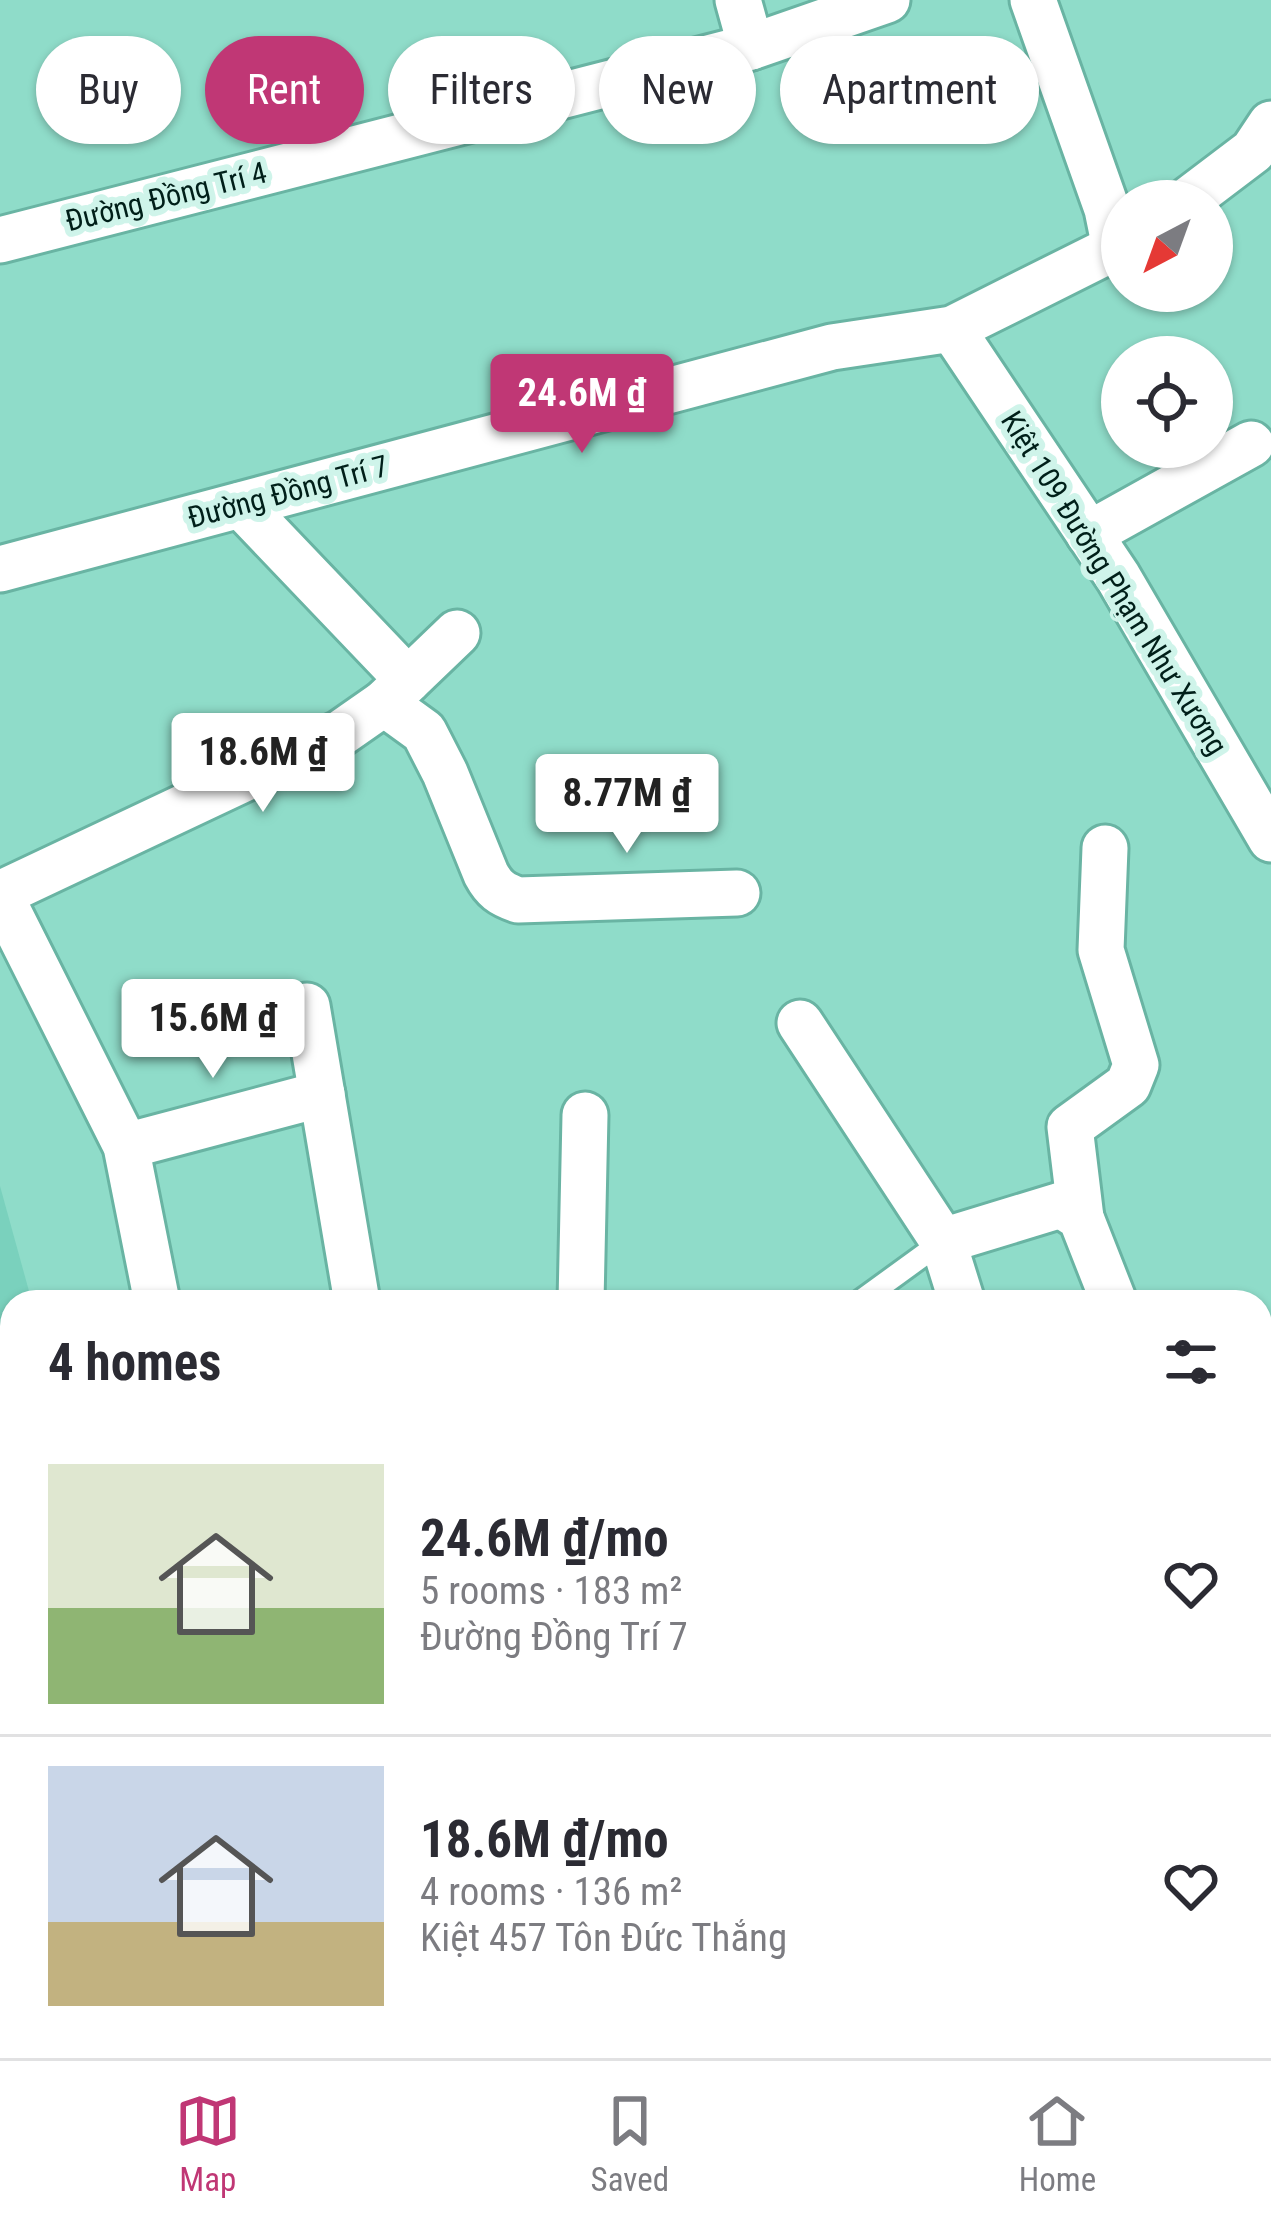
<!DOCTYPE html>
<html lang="en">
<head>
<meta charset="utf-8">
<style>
  :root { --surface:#fff; --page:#f7f7f7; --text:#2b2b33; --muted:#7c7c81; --line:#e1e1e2; --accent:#c03775 }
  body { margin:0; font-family:"Roboto Condensed",sans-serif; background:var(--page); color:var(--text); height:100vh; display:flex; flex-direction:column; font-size:45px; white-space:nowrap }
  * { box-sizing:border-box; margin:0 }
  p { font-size:39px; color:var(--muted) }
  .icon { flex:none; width:66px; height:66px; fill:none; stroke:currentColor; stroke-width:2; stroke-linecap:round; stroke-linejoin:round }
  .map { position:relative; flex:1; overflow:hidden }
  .sheet { position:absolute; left:0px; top:1290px; width:1272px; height:768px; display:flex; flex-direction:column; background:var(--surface); border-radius:36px 36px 0 0; box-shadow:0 3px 9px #0004 }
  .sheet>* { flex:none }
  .top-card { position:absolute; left:36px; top:36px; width:1200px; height:108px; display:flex; gap:24px }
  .needle { width:78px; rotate:221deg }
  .controls { position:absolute; left:1101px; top:180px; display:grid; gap:24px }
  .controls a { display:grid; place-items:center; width:132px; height:132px; border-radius:50%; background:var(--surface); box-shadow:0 3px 9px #0004; font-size:60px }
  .price { position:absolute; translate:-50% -102px; padding:0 27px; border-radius:12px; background:#fff; color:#222; font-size:39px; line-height:78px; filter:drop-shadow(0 3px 6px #0008) }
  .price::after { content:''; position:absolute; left:50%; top:72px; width:36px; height:27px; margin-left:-18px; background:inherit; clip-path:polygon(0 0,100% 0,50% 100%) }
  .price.on { background:var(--accent); color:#fff }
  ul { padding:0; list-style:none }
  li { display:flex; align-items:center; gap:36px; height:300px; padding:0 48px }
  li+li { border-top:3px solid var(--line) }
  li span { display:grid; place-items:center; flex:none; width:336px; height:240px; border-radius:0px; color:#555 }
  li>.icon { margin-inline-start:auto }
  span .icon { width:144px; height:144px; fill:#fffc; stroke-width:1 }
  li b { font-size:51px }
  h2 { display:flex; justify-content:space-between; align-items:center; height:144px; padding:0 48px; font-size:51px }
  .chip { padding:0 42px; border-radius:54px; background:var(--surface); box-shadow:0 3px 9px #0004; font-size:42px; line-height:108px }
  .chip.on { background:var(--accent); color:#fff }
  .dock { display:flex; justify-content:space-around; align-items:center; height:168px; border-top:3px solid var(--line); background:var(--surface); font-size:33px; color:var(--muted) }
  .dock a { display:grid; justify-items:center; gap:6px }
  .dock .on { color:var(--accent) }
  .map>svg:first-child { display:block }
</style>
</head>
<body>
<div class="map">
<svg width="1271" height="2058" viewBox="0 0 1271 2058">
  <rect width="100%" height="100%" fill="#8fdcc9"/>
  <path fill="#7ad1bd" d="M0,1186L32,1302H12V2046H164L168,2058H0Z"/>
  <g fill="#733c51">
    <path d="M12,1414V1746L0,1749V1417Z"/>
    <path d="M12,1916V2046H122L125,2058H0V1918Z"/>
  </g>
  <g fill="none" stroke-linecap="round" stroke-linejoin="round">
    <g stroke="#69b4a3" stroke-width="27">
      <path id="service" d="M859,1302L943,1241"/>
    </g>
    <g stroke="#69b4a3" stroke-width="51">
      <g id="minor">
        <path d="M738,0L751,47"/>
        <path d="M1033,0L1107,209L1115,248"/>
        <path d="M1187,201L1253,151L1271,124"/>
        <path d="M0,240L751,47L887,0"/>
        <path d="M952,329L1118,577L1271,839"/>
        <path d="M241,505L408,680"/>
        <path d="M1089,534L1251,444"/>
        <path d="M0,569L832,347L952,329L1122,244"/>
        <path d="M384,703L424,732L445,773L486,874C494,889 501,894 518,900L737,893"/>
        <path d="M0,894L341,733L384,703L457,633"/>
        <path d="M0,895L126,1146L157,1302"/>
        <path d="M307,1006L357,1302"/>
        <path d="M800,1023L943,1241L962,1302"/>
        <path d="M126,1146L322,1094"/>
        <path d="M1081,1218L1070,1127L1128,1085L1136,1065L1101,950L1105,848"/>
        <path d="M943,1241L1061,1205L1081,1218L1114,1302"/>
        <path d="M581,1302L585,1115"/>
        <path d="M1260,1674L1271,1702"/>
        <path d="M1260,1779L1271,1769"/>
        <path d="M549,2046L562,2058"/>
        <path d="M846,2046L853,2058"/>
        <path d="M220,2055L251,2046"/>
        <path d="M1035,2058L1043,2046"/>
      </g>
    </g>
    <use href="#service" stroke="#fff" stroke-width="21"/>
    <use href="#minor" stroke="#fff" stroke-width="45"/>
  </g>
  <g text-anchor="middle" stroke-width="12" stroke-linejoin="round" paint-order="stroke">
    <g font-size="30" fill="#001f19" stroke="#cff4ea">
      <text transform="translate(166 197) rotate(-14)" y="10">Đường Đồng Trí 4</text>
      <text transform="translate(288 492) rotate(-15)" y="10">Đường Đồng Trí 7</text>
      <text transform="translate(1114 583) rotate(58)" y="10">Kiệt 109 Đường Phạm Như Xương</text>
    </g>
  </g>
</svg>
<div class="controls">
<a><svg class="needle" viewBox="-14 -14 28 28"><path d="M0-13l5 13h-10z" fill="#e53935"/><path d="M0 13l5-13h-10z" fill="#7c7c81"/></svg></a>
<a><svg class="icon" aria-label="locate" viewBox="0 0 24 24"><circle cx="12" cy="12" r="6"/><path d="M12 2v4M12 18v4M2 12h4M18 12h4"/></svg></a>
</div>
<b class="price on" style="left:582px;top:456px">24.6M ₫</b>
<b class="price" style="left:263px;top:815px">18.6M ₫</b>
<b class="price" style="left:627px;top:856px">8.77M ₫</b>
<b class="price" style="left:213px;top:1081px">15.6M ₫</b>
<div class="top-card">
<a class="chip">Buy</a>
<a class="chip on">Rent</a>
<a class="chip">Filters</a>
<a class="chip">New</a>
<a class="chip">Apartment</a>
</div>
<section class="sheet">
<h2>4 homes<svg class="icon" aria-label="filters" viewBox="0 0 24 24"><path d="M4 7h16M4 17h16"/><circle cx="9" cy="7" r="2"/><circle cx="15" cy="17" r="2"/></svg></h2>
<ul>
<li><span style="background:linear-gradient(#dfe7d0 60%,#8fb573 0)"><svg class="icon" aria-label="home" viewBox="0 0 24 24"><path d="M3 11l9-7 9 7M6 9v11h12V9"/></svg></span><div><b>24.6M ₫/mo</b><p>5 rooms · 183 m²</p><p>Đường Đồng Trí 7</p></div><svg class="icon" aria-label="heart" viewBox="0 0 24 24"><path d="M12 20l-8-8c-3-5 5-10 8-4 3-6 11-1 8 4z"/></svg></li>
<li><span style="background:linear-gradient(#c9d6e8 65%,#c2b280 0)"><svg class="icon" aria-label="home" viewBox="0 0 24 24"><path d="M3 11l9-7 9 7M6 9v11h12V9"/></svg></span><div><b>18.6M ₫/mo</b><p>4 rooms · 136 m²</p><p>Kiệt 457 Tôn Đức Thắng</p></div><svg class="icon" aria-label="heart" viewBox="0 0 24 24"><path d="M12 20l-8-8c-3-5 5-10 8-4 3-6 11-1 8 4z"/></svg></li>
</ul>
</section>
</div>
<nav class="dock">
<a class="on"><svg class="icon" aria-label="map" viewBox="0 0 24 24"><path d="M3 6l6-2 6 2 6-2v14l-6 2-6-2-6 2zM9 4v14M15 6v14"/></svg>Map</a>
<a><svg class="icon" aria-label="saved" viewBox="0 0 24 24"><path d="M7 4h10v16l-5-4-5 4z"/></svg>Saved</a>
<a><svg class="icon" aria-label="home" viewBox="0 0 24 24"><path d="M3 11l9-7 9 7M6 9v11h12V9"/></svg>Home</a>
</nav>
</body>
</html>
